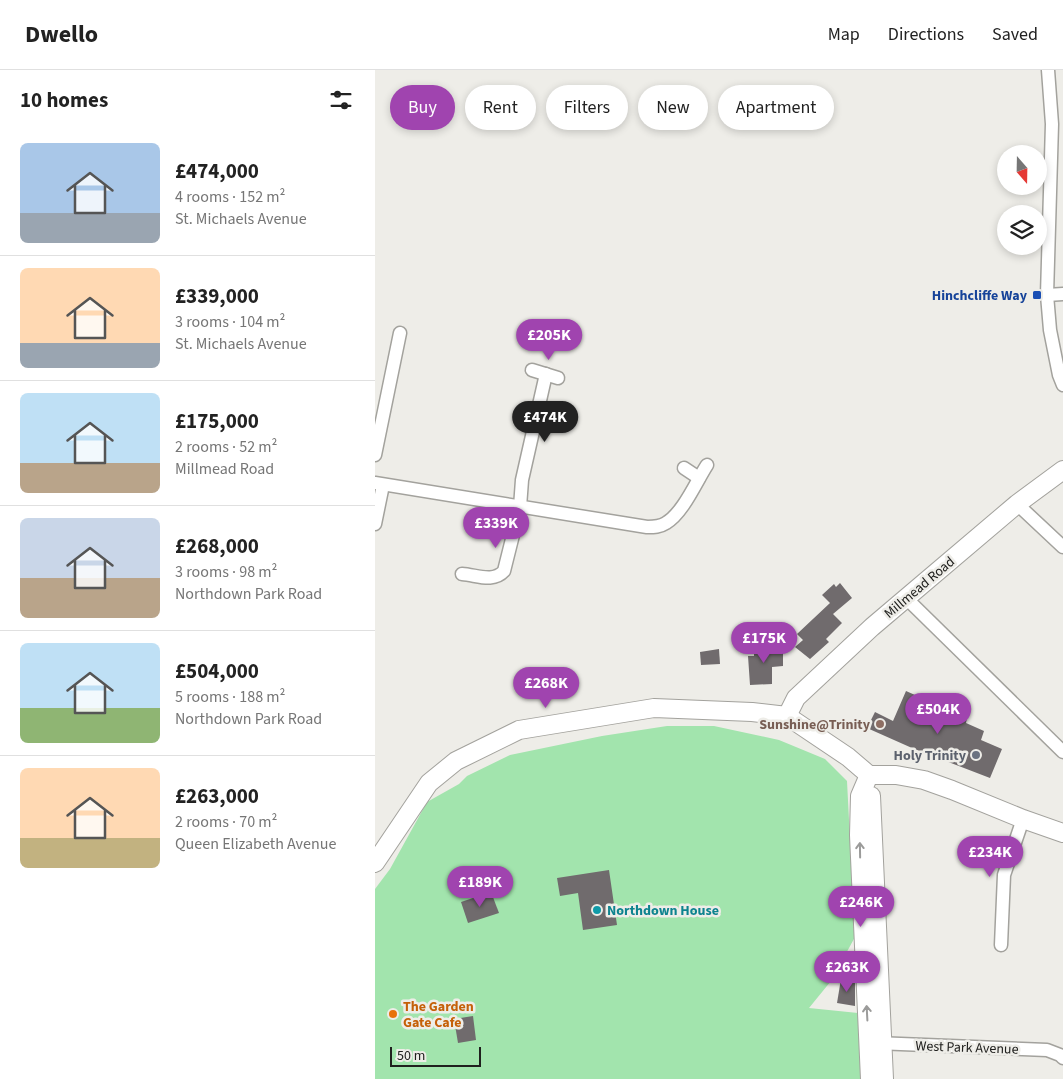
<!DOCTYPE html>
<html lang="en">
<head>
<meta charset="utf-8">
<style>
  :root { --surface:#fff; --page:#f2f2f2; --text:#222; --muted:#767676; --line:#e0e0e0; --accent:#a044af }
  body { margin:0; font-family:"Source Sans 3",sans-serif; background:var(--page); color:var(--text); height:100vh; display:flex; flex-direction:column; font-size:19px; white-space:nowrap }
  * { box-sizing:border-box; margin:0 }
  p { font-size:16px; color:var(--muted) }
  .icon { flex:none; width:28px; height:28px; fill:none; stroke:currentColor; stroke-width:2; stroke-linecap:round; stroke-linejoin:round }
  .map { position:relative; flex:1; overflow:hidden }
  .sheet { display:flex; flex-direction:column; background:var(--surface); width:375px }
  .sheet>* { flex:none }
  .guide { position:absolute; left:15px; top:15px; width:475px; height:45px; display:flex; gap:10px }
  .needle { width:32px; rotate:160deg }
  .buttons { position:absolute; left:622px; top:75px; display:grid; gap:10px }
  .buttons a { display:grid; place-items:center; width:50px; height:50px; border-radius:50%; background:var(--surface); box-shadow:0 2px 8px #0003; font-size:25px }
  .scale { position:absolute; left:15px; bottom:12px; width:91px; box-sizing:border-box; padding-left:5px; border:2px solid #20201e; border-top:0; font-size:14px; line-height:18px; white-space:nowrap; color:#20201e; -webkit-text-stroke:4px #eeede8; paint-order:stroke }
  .price { position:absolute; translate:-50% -42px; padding:0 11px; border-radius:18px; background:var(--accent); color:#fff; font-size:16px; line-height:32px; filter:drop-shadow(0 1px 2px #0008) }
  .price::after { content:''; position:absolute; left:50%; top:30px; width:15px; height:11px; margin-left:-8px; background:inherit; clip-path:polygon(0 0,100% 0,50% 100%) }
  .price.active { background:#222; color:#fff }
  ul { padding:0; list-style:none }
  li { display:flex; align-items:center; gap:15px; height:125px; padding:0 20px }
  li+li { border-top:1px solid var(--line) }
  li span { display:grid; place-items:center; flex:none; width:140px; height:100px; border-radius:8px; color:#555 }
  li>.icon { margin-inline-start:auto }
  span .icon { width:60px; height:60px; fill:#fffc; stroke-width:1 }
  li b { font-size:21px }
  h2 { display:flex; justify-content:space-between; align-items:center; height:60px; padding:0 20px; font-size:21px }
  .chip { padding:0 18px; border-radius:22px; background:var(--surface); box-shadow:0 2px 8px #0003; font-size:18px; line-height:45px }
  .chip.active { background:var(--accent); color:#fff }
  header { display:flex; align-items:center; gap:30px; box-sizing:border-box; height:70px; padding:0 25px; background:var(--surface); border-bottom:1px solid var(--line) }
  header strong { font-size:24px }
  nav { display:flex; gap:28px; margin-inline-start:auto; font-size:18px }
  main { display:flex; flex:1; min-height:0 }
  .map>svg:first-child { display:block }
</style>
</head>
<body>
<header>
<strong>Dwello</strong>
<nav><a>Map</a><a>Directions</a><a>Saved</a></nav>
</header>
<main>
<section class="sheet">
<h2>10 homes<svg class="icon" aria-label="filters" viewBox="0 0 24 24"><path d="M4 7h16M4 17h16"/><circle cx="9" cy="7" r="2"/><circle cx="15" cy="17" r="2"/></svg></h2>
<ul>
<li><span style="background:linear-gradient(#a9c7e8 70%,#9aa5b1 0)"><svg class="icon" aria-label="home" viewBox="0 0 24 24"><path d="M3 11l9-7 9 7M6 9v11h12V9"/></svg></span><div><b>£474,000</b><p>4 rooms · 152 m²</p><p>St. Michaels Avenue</p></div></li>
<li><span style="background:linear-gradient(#ffd9b3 75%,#9aa5b1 0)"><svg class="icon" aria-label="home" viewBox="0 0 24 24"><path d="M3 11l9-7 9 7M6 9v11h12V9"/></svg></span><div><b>£339,000</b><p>3 rooms · 104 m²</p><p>St. Michaels Avenue</p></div></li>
<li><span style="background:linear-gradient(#bfe0f5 70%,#b9a48a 0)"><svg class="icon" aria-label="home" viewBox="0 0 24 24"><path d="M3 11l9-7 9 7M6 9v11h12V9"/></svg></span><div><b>£175,000</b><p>2 rooms · 52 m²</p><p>Millmead Road</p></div></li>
<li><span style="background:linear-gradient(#c9d6e8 60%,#b9a48a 0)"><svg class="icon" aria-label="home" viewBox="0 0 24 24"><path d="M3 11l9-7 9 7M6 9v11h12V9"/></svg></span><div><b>£268,000</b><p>3 rooms · 98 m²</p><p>Northdown Park Road</p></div></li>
<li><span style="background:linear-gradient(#bfe0f5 65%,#8fb573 0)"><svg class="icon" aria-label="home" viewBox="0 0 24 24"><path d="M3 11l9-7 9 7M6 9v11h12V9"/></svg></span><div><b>£504,000</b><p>5 rooms · 188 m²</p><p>Northdown Park Road</p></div></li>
<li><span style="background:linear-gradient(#ffd9b3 70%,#c2b280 0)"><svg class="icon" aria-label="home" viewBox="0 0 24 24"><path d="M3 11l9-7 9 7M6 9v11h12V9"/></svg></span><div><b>£263,000</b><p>2 rooms · 70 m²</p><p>Queen Elizabeth Avenue</p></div></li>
</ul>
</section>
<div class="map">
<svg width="688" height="1009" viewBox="0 0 688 1009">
  <rect width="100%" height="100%" fill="#eeede8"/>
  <path fill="#a2e4ad" d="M292,656H339L404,670L450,689L472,711L480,867L456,911L434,938L483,943L487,1009H0V819L15,799L52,732L84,714L92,706L135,685L227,666Z"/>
  <g fill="#706b6d">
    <path d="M465,513L477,528L458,544L467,553L451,569L454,572L435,589L420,577L428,570L422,564L455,533L447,525L459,514L461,517Z"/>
    <path d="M396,574V581L408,580V596L397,597V614L375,615L373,586H379V575Z"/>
    <path d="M344,579L345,594L326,595L325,582Z"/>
    <path d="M531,621L592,648L591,653L609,661L606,670L627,679L615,708L537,678L492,658L500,642L518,651Z"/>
    <path d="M234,800L242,855L208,860L203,823L185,826L182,808Z"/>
    <path d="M116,822L124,843L93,853L86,832Z"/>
    <path d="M466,909L480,911V936L462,933Z"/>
    <path d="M98,946L101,970L83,973L79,949Z"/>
  </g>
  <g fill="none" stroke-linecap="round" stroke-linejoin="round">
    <g stroke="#a3a29d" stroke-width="15">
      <g id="street">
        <path d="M673,0L677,54L672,225L675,260L684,305L688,315"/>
        <path d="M672,225L688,224"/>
        <path d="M157,300L183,308"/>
        <path d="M0,385L25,263"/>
        <path d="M309,398L324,408"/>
        <path d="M0,413L272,457C279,457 285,457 291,453C308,443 321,412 332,395"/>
        <path d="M642,434L688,477"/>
        <path d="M0,454L8,415"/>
        <path d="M87,504C102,505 118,513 129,501L145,437L147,410L171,304"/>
        <path d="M531,528L688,682"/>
        <path d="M626,875L629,805L648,749"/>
        <path d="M501,973L672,980L685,985L688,988"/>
      </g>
    </g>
    <g stroke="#a3a29d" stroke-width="20">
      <g id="secondary">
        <path d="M412,646L421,628L497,557L642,434L688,400"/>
        <path d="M494,705L485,726L484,765L495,1009"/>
        <path d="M496,726L509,1009"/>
        <path d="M0,793L54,713L81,691L144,660L279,638L377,642L412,646L473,687L494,705H521L549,710L577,720L648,749L688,763"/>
      </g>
    </g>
    <use href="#street" stroke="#fff" stroke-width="12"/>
    <use href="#secondary" stroke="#fff" stroke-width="18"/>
  </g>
  <defs><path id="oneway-shaft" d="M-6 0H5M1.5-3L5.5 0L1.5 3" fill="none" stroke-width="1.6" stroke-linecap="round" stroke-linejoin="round" transform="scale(1.25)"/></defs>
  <g stroke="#9b9b9a">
    <use href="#oneway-shaft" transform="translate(485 780) rotate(-91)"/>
    <use href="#oneway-shaft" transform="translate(492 943) rotate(-93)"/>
  </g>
  <rect fill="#1a4fb4" stroke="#eeede8" stroke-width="2" x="657" y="220" width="10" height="10" rx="2.5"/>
  <circle fill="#8d6e63" stroke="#eeede8" stroke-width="2" cx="505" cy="654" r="5"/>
  <circle fill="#6b7280" stroke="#eeede8" stroke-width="2" cx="601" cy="685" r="5"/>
  <circle fill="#0f9aa8" stroke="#eeede8" stroke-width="2" cx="222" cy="840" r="5"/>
  <circle fill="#e8710a" stroke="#eeede8" stroke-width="2" cx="18" cy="944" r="5"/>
  <g text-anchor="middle" stroke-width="5" stroke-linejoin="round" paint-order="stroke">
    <g font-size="14" font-weight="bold" fill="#164399" stroke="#eeede8" text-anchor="end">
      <text x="652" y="230">Hinchcliffe Way</text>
    </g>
    <g font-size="14" fill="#20201e" stroke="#eeede8">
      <text transform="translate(544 517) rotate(-40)" y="5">Millmead Road</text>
      <text transform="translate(592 977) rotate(2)" y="5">West Park Avenue</text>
    </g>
    <g font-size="14" font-weight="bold" fill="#785e54" stroke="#eeede8" text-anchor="end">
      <text x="495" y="659">Sunshine@Trinity</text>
    </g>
    <g font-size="14" font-weight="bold" fill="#5b616d" stroke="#eeede8" text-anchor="end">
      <text x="591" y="690">Holy Trinity</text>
    </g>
    <g font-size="14" font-weight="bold" fill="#0d838f" stroke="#eeede8" text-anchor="start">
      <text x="232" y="845">Northdown House</text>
    </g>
    <g font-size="14" font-weight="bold" fill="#c56008" stroke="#eeede8" text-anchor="start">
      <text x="28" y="941">The Garden<tspan x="28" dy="16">Gate Cafe</tspan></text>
    </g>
  </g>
</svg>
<div class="buttons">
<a><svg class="needle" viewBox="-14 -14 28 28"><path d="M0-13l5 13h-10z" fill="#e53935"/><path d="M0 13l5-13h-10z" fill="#767676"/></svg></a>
<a><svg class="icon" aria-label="layers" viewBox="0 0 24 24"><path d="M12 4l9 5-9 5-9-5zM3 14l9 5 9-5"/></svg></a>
</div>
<div class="scale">50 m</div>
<b class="price" style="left:174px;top:291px">£205K</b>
<b class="price active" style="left:170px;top:373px">£474K</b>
<b class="price" style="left:121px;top:479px">£339K</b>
<b class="price" style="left:389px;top:594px">£175K</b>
<b class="price" style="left:171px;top:639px">£268K</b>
<b class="price" style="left:563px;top:665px">£504K</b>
<b class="price" style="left:615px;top:808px">£234K</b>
<b class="price" style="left:105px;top:838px">£189K</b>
<b class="price" style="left:486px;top:858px">£246K</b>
<b class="price" style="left:472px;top:923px">£263K</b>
<div class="guide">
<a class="chip active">Buy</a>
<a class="chip">Rent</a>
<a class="chip">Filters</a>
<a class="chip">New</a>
<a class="chip">Apartment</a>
</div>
</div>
</main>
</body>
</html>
